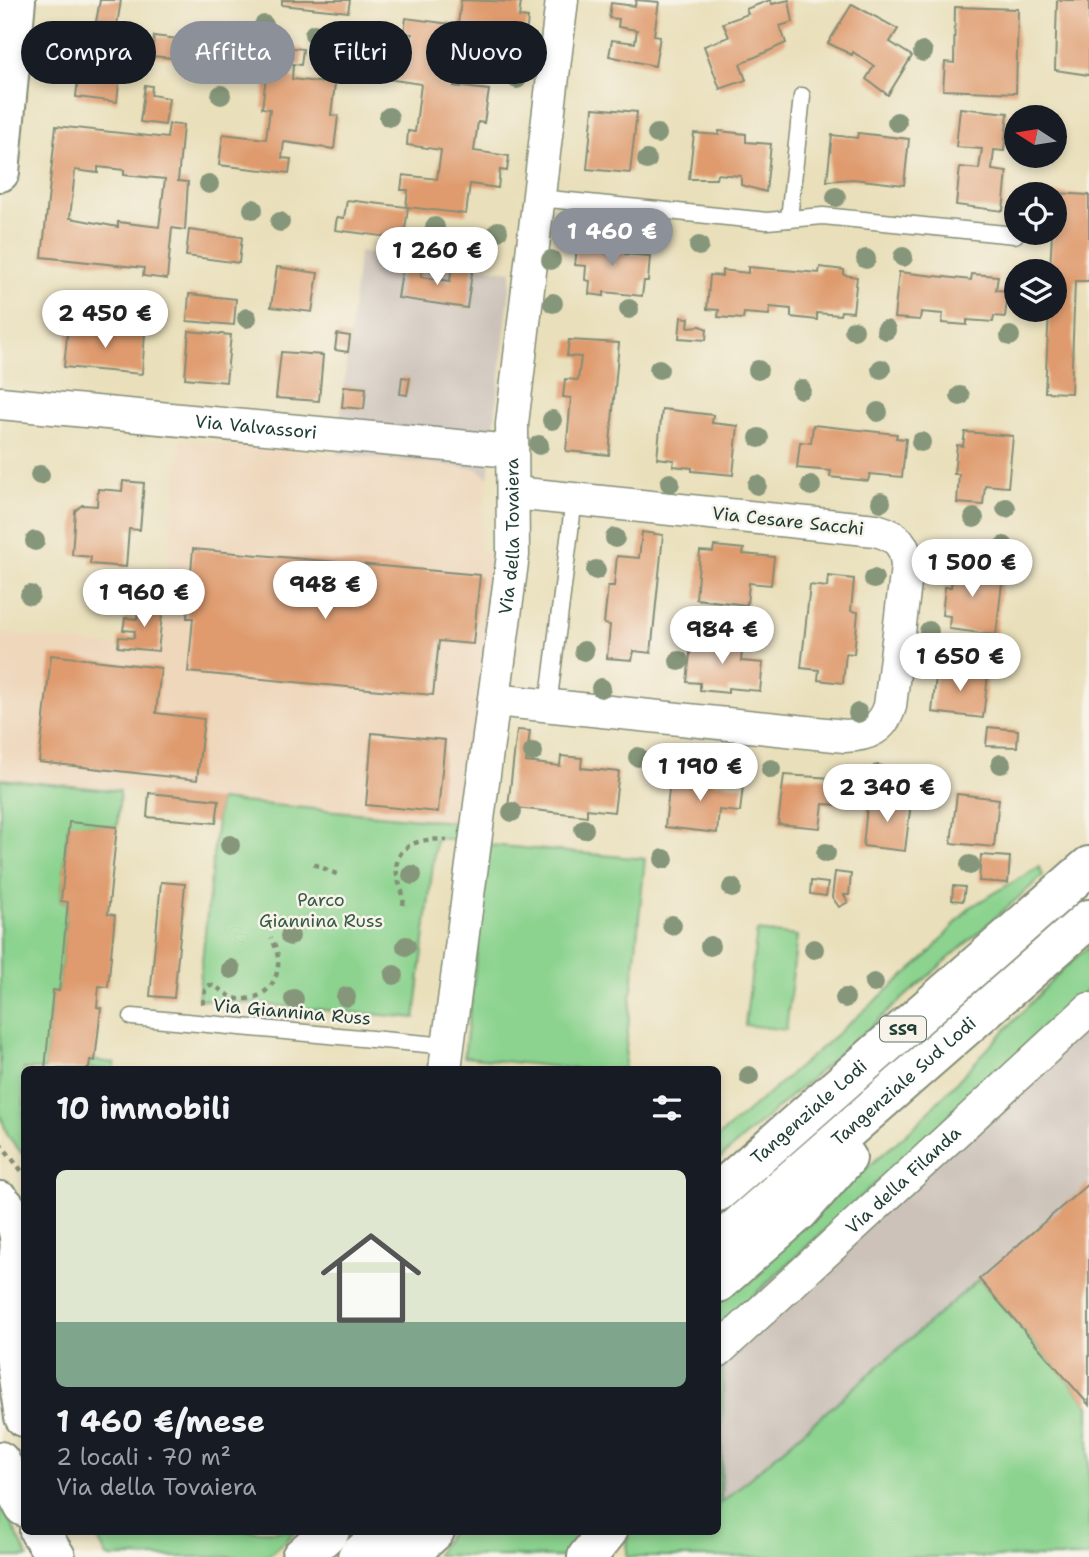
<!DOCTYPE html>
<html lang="it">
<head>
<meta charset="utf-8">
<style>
  :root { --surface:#171b24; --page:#242831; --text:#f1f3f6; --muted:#9ea1a6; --accent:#8c9099 }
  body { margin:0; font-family:"Shantell Sans",sans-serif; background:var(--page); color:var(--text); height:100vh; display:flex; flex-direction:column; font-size:26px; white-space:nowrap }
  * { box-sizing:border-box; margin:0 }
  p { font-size:23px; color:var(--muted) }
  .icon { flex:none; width:38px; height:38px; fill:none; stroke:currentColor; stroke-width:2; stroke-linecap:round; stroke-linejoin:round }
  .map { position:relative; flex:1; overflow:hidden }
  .side { position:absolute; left:21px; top:1066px; width:700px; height:469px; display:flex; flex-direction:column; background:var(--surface); border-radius:10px; box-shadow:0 4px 10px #0003 }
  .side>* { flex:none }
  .guide { position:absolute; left:21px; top:21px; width:700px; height:63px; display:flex; gap:14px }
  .needle { width:46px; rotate:282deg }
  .controls { position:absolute; left:1004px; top:105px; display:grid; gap:14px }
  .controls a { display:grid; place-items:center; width:63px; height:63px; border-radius:50%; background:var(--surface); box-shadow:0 4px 10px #0003; font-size:35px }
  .price { position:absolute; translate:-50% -60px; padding:0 16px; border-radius:24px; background:#fff; color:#222; font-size:23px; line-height:46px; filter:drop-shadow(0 2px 4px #0008) }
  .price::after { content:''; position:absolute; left:50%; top:42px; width:21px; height:16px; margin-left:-10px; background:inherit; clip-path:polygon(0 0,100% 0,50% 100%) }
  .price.active { background:var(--accent); color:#fff }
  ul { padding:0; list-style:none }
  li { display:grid; align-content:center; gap:14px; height:371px; padding:0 35px }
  li span { display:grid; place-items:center; height:217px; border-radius:10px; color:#555 }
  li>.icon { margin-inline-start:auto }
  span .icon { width:126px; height:126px; fill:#fffc; stroke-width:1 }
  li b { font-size:30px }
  h2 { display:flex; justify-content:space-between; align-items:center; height:84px; padding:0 35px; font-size:30px }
  .pill { padding:0 24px; border-radius:32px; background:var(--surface); box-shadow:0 4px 10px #0003; font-size:24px; line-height:63px }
  .pill.active { background:var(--accent); color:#fff }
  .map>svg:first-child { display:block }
</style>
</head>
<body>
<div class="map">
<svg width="1089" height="1557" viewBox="0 0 1089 1557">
  <rect width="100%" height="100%" fill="#f7f3e8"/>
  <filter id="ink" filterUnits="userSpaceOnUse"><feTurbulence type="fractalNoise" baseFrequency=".0143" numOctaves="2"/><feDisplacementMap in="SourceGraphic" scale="14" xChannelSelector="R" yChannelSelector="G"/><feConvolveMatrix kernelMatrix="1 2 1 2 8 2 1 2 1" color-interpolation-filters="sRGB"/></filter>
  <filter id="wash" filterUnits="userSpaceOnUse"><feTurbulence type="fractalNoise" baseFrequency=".00686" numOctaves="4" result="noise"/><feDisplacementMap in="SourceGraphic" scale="28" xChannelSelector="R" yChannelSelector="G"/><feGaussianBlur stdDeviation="1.57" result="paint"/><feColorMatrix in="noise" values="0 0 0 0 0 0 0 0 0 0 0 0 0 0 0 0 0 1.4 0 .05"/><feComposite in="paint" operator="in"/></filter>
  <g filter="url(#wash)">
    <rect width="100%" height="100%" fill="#e9dfba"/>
    <path fill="#eed7bb" d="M181,439L479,469L488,478L479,551L498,553L462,823L0,779V633L158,651Z"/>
    <g fill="#ccc2b9">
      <path d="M359,252L512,271L488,478L479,469L336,454Z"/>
      <path d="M1089,988V1405L979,1279L720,1503L725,1321Z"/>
    </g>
    <g fill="#8cd38f" stroke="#568862" stroke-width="2">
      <path d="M0,779L120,791L117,827L69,823L61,901L68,902L59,991H53L45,1069H24V1156L8,1136L0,1114Z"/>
      <path d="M219,800L462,823L460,840L436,838L415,1018L198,999Z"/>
      <path d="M490,845L645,859L624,1069H577L464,1057Z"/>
      <path d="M1039,867L1043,876L718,1160V1137L926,957L969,908Z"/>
      <path d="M757,931L797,936L786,1030L745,1025Z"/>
      <path d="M1089,946V988L718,1328V1298L915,1126L1061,971Z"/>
      <path d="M90,1060L115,1063L114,1069H89Z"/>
      <path d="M979,1279L1089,1405V1557H627L628,1531H718V1376L723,1368L721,1503Z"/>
      <path d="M0,1501L28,1557H0Z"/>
      <path d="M94,1531H296L267,1557H107Z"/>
      <path d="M451,1531H591L562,1557L436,1555Z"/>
    </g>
    <g id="blocks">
      <g fill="#df9b6e" fill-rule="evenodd">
        <path d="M100,0H121L117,25L96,22Z"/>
        <path d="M282,0H350L348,12L282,5Z"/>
        <path d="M461,0L521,2L519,17L528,18L526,35L475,28L471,59L458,57L454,86L489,90L484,123L478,122L474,151L509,156L507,171L500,170L498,188L470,184L466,214L408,207L404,239L335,230L337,217L344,218L347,200L406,207L408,190H401L403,175L437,179L441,150L407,145L408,131L415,132L421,84L387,79L388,64L396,65L398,49L410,50L412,34L404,33L406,18L458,25Z"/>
        <path d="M636,0L659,2L654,35L660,36L655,66L609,56L612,40L635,43L637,30L618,27L619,19L609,18L611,3L635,6Z"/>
        <path d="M770,0L772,4L789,0L793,22L780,26L786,43L740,64L746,80L720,89L704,46L729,37L723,23L748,14L746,9Z"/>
        <path d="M1057,0H1089V75L1055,70Z"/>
        <path d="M852,4L898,29L890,42L912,56L888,95L866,79L874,66L853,52L852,55L828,43Z"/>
        <path d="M955,7L1018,9L1016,93L943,90L945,62L954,63Z"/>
        <path d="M83,32L124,36L117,102L76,97Z"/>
        <path d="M154,36L195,41L192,60L152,56Z"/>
        <path d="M236,41L303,49L301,65L293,64L292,79L335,84L331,115L338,116L334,149L284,142L282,158L291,159L289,173L219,165L223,134L266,139L270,109L262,108L266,77L232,73Z"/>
        <path d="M145,85L152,86L151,95L169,98L165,125L140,122Z"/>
        <path d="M593,108L637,112L630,173L587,169Z"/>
        <path d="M960,108L1008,113L1004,151L994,150L992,170L1007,172L1003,211L956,205L960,167L979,169L982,149L956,147Z"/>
        <path d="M169,124L183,125L178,181L188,182L185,230L172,228L167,279L143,276L144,268L42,257L56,126L167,138ZM98,167L124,170V175L165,179L159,227L118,222V227L70,218L75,170L98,173Z"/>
        <path d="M719,131L746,134V142L771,144L766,192L741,185V176L717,174L716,179H689L694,133L719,135Z"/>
        <path d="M858,133L909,139L904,185L853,179L827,181L832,135L857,138Z"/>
        <path d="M1055,193L1089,195V281H1075L1071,393L1045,392L1049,310H1055V271H1050L1052,233H1055Z"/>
        <path d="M189,230L242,237L239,263L186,256Z"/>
        <path d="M578,239L625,243V254L650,256L648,281H644L642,296L604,292V296L589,294L590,281L585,280L586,266L575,265Z"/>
        <path d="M452,264L473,266L467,308L398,298L403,265L422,268L421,277L450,281Z"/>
        <path d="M277,267L318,273L312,312L271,307Z"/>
        <path d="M748,267L819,273L820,267L844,270V275L857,277L853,312L841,311L840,315L817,313V320L791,317V309L770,307L769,315L744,313L743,319L718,317L719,310L707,309L710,275L722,276V270L748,273Z"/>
        <path d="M899,272L971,280L972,274L998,276L996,290L1008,291L1005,317L994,316L993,322L967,320V325L942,323L943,314L921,312L920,320L894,318Z"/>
        <path d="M189,294L236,299L234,325L187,321Z"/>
        <path d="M681,317L689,318L688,327L701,326L707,329L706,340L679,338Z"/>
        <path d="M68,326L145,333L142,374L64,367Z"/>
        <path d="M189,331L231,335L226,382L185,378Z"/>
        <path d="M337,334L350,336L348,352L335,350Z"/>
        <path d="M569,340L619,343L609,455L566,451L571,398L563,397L565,379L578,380L581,357L567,356Z"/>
        <path d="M281,352L323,355L319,401L276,398Z"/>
        <path d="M402,377L410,378L407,395L400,394Z"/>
        <path d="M344,386L366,388L364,409L342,407Z"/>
        <path d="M662,409L713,415L712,423L738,426L733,475L692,471V468L673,466L674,460L657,458Z"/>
        <path d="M813,425L897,434L896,438L906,439L902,477L870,474L868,481L830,477L831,471L797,468L800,442L811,443Z"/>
        <path d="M965,432L1013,436L1008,487L985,485L983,505L957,503L959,474H954L957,445L963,446Z"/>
        <path d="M123,481L144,483L140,530L129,529L126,567L90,564L91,557L72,555L75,511L82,505L97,506L98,489L122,491Z"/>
        <path d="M642,532L663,535L651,653L634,651L632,660L607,658L610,625L604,624L608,586H614L617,556L639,558Z"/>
        <path d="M714,546L744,549L743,554L774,557L771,585L749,583L747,605L696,599L700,551L713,552Z"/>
        <path d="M193,549L480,575L473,644L439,641L433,695L188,672L193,618H187Z"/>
        <path d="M954,558L983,561L980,581L1002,583L996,635L949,629L950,616L942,615L945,587H951Z"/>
        <path d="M828,576L854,579L851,611L858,612L854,654L846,653L843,683L818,680L819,670L801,668L810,585L827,587Z"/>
        <path d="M139,603L163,606L158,651L118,647L119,637L134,638L135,631L123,630L125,618L137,619Z"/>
        <path d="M692,635L743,640L741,661L763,663L760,691L728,688V693L700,690V683L687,682Z"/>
        <path d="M51,655L161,668L156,713L204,719L197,780L39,762Z"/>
        <path d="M937,668L988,674L983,718L932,712Z"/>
        <path d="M988,727L1018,730L1017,747L986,746Z"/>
        <path d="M517,730L530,731L526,762L560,766L561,756L582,758L581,768L619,772L614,812L587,809V816L508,807Z"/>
        <path d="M372,733L445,740L438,812L366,805Z"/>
        <path d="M684,775L712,777V782L743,786L740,812L719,810L717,833L665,827L670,780L684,781Z"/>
        <path d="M784,775L865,780L862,806L823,804L820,828L778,824Z"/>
        <path d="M149,793L219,800L216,823L147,817Z"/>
        <path d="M957,794L999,799L994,847L951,843Z"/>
        <path d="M868,797L911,802L905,851L863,846Z"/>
        <path d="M69,822L117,827L108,914L115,915L108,987L99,986L97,1007L101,1008L95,1061L90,1060L89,1069H45L53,990L59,991L68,902L61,901Z"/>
        <path d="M981,855L1010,857L1008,883L979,881Z"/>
        <path d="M835,872L851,874L849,895H844L848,902L839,907L832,897Z"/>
        <path d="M811,881L828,883L826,896L810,894Z"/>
        <path d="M161,882L185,884L174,998L150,996Z"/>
        <path d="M953,886L965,887L963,901L952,900Z"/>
        <path d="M1089,1183V1405L979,1279Z"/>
      </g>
    </g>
  </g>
  <g filter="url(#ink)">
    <use href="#blocks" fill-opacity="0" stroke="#848e77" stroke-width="2"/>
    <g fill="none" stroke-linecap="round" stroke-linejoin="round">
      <g stroke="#848e77" stroke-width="19">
        <g id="service">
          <path d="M539,198L767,221L823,216L1015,235"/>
          <path d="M789,219L802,96"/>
          <path d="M548,706L574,499"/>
          <path d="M132,1017L448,1046"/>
        </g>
      </g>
      <g stroke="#848e77" stroke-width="35">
        <g id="minor">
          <path id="s1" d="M0,403L511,451"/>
          <path d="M494,700L845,736C868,735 883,729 890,706L907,567C906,544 897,536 876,530L514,493"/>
          <path id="s2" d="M445,1069L513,555L512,424L562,0"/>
          <path id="s3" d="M718,1351L1089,1009"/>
        </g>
      </g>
      <g stroke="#848e77" stroke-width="42">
        <path id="tertiary" d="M0,172L16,0"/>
      </g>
      <g stroke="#848e77" stroke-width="42">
        <path id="secondary" d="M0,1201C29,1227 23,1269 0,1295"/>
      </g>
      <g stroke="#848e77" stroke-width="42">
        <g id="primary">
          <path d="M13,1278L12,1338L24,1417"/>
          <path d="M0,1461L24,1507"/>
          <path d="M39,1531L56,1557"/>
          <path d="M587,1557L608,1531"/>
        </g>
      </g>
      <g stroke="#848e77" stroke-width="42">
        <g id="trunk">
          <path id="s4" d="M718,1192L1089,866"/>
          <path id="s5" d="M718,1244L1089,919"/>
          <path d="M718,1283L799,1212L847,1158"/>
          <path d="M301,1557L330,1531"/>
          <path d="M357,1557L387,1531"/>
          <path d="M406,1557L435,1531"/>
        </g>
      </g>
      <g stroke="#848e77" stroke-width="4.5" stroke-dasharray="5 5" stroke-linecap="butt">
        <path d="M314,864L341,876"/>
        <path d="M403,905C405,895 400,888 398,879C389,845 421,837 447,840"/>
        <path d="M203,1004L205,990L209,985C220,986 226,997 238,999C274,1002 288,965 271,938"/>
        <path d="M0,1143L24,1174"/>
      </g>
      <use href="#service" stroke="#fff" stroke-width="16"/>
      <use href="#minor" stroke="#fff" stroke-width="32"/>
      <use href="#tertiary" stroke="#fff" stroke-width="38"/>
      <use href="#secondary" stroke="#fff" stroke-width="38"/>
      <use href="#primary" stroke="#fff" stroke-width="38"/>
      <use href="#trunk" stroke="#fff" stroke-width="38"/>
    </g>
    <g fill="#86967a">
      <circle cx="264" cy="25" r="10"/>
      <circle cx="314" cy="34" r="10"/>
      <circle cx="525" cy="48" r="10"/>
      <circle cx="923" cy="52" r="10"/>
      <circle cx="517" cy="79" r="10"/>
      <circle cx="221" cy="95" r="10"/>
      <circle cx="389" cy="117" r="10"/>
      <circle cx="897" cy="122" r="10"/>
      <circle cx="657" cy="134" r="10"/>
      <circle cx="647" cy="160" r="10"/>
      <circle cx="209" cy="184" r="10"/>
      <circle cx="836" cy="197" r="10"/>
      <circle cx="253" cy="209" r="10"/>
      <circle cx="280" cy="222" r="10"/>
      <circle cx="435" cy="227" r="10"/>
      <circle cx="498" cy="231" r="10"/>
      <circle cx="699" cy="246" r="10"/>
      <circle cx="903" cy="257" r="10"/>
      <circle cx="866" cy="259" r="10"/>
      <circle cx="551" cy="260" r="10"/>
      <circle cx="553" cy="303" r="10"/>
      <circle cx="629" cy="309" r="10"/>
      <circle cx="247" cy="318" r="10"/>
      <circle cx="854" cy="330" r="10"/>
      <circle cx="886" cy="330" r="10"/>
      <circle cx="1010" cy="336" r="10"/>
      <circle cx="659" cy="369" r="10"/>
      <circle cx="881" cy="369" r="10"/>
      <circle cx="758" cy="370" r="10"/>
      <circle cx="801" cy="389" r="10"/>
      <circle cx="960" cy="396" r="10"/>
      <circle cx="878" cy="412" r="10"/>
      <circle cx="552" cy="420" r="10"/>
      <circle cx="759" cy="438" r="10"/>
      <circle cx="921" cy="442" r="10"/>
      <circle cx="539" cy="445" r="10"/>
      <circle cx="40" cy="475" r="10"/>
      <circle cx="670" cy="483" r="10"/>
      <circle cx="757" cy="485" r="10"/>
      <circle cx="811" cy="486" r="10"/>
      <circle cx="881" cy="502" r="10"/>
      <circle cx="1006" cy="508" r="10"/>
      <circle cx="974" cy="518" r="10"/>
      <circle cx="615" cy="538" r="10"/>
      <circle cx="35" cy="541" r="10"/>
      <circle cx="1004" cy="546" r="10"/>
      <circle cx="941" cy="561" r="10"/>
      <circle cx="596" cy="570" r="10"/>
      <circle cx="874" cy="579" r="10"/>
      <circle cx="30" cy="595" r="10"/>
      <circle cx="929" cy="631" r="10"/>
      <circle cx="584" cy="651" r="10"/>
      <circle cx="932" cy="658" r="10"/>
      <circle cx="679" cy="661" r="10"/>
      <circle cx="999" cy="666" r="10"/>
      <circle cx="601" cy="688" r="10"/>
      <circle cx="858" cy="713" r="10"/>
      <circle cx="533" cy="752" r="10"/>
      <circle cx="638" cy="757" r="10"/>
      <circle cx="661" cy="762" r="10"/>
      <circle cx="1001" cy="764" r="10"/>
      <circle cx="771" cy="769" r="10"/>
      <circle cx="878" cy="774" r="10"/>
      <circle cx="938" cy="784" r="10"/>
      <circle cx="512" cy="812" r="10"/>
      <circle cx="584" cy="829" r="10"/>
      <circle cx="230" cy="845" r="10"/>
      <circle cx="826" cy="853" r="10"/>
      <circle cx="664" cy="859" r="10"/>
      <circle cx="970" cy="865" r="10"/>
      <circle cx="412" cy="875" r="10"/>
      <circle cx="732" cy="888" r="10"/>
      <circle cx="672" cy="925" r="10"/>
      <circle cx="290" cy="936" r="10"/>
      <circle cx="406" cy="946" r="10"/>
      <circle cx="710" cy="946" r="10"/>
      <circle cx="814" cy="949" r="10"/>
      <circle cx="231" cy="969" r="10"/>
      <circle cx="394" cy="975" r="10"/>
      <circle cx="874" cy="983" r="10"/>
      <circle cx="346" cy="997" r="10"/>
      <circle cx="845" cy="998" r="10"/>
      <circle cx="294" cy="999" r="10"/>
      <circle cx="749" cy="1076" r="10"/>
    </g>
  </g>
  <g text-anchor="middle" stroke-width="5" stroke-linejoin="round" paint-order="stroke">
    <rect fill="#f7f3e8" stroke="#60746a" stroke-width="2" x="880" y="1016.5" width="46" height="25" rx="5"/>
    <g font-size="16" font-weight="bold" fill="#1f3d34">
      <text x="903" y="1035">SS9</text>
    </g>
    <g font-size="18" fill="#1f3d34" stroke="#f7f3e8">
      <text dy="6" stroke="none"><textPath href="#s1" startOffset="257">Via Valvassori</textPath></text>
      <text transform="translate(788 521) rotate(6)" y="6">Via Cesare Sacchi</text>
      <text dy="6" stroke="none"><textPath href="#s2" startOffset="537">Via della Tovaiera</textPath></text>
      <text transform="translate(292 1012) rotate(5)" y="6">Via Giannina Russ</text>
      <text dy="6" stroke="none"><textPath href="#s5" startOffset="247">Tangenziale Sud Lodi</textPath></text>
      <text dy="6" stroke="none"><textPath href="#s4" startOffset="121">Tangenziale Lodi</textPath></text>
      <text dy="6" stroke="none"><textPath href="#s3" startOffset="252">Via della Filanda</textPath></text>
    </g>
    <g font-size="18" fill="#355b46" stroke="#f7f3e8">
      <text x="321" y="906">Parco<tspan x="321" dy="21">Giannina Russ</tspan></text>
    </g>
  </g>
</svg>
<div class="controls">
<a><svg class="needle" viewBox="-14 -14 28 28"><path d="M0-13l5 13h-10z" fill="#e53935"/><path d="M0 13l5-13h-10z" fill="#9ea1a6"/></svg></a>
<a><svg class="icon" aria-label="locate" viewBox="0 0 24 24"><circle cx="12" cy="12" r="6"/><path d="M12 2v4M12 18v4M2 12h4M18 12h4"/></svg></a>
<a><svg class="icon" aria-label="layers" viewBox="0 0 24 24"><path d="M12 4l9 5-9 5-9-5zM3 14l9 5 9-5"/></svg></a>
</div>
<b class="price active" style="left:612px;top:268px">1 460 €</b>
<b class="price" style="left:437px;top:287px">1 260 €</b>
<b class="price" style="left:105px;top:350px">2 450 €</b>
<b class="price" style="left:972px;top:599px">1 500 €</b>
<b class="price" style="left:325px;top:621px">948 €</b>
<b class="price" style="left:144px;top:629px">1 960 €</b>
<b class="price" style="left:722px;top:666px">984 €</b>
<b class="price" style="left:960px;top:693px">1 650 €</b>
<b class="price" style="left:700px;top:803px">1 190 €</b>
<b class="price" style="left:887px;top:824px">2 340 €</b>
<div class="guide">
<a class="pill">Compra</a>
<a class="pill active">Affitta</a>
<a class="pill">Filtri</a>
<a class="pill">Nuovo</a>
</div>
<section class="side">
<h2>10 immobili<svg class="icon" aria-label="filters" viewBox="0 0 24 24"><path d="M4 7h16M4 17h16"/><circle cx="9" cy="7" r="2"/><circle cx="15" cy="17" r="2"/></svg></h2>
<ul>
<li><span style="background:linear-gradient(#dfe7d0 70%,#7fa58c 0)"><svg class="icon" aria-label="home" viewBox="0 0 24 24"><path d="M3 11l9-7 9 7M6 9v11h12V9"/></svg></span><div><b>1 460 €/mese</b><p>2 locali · 70 m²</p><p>Via della Tovaiera</p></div></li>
</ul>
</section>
</div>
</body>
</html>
